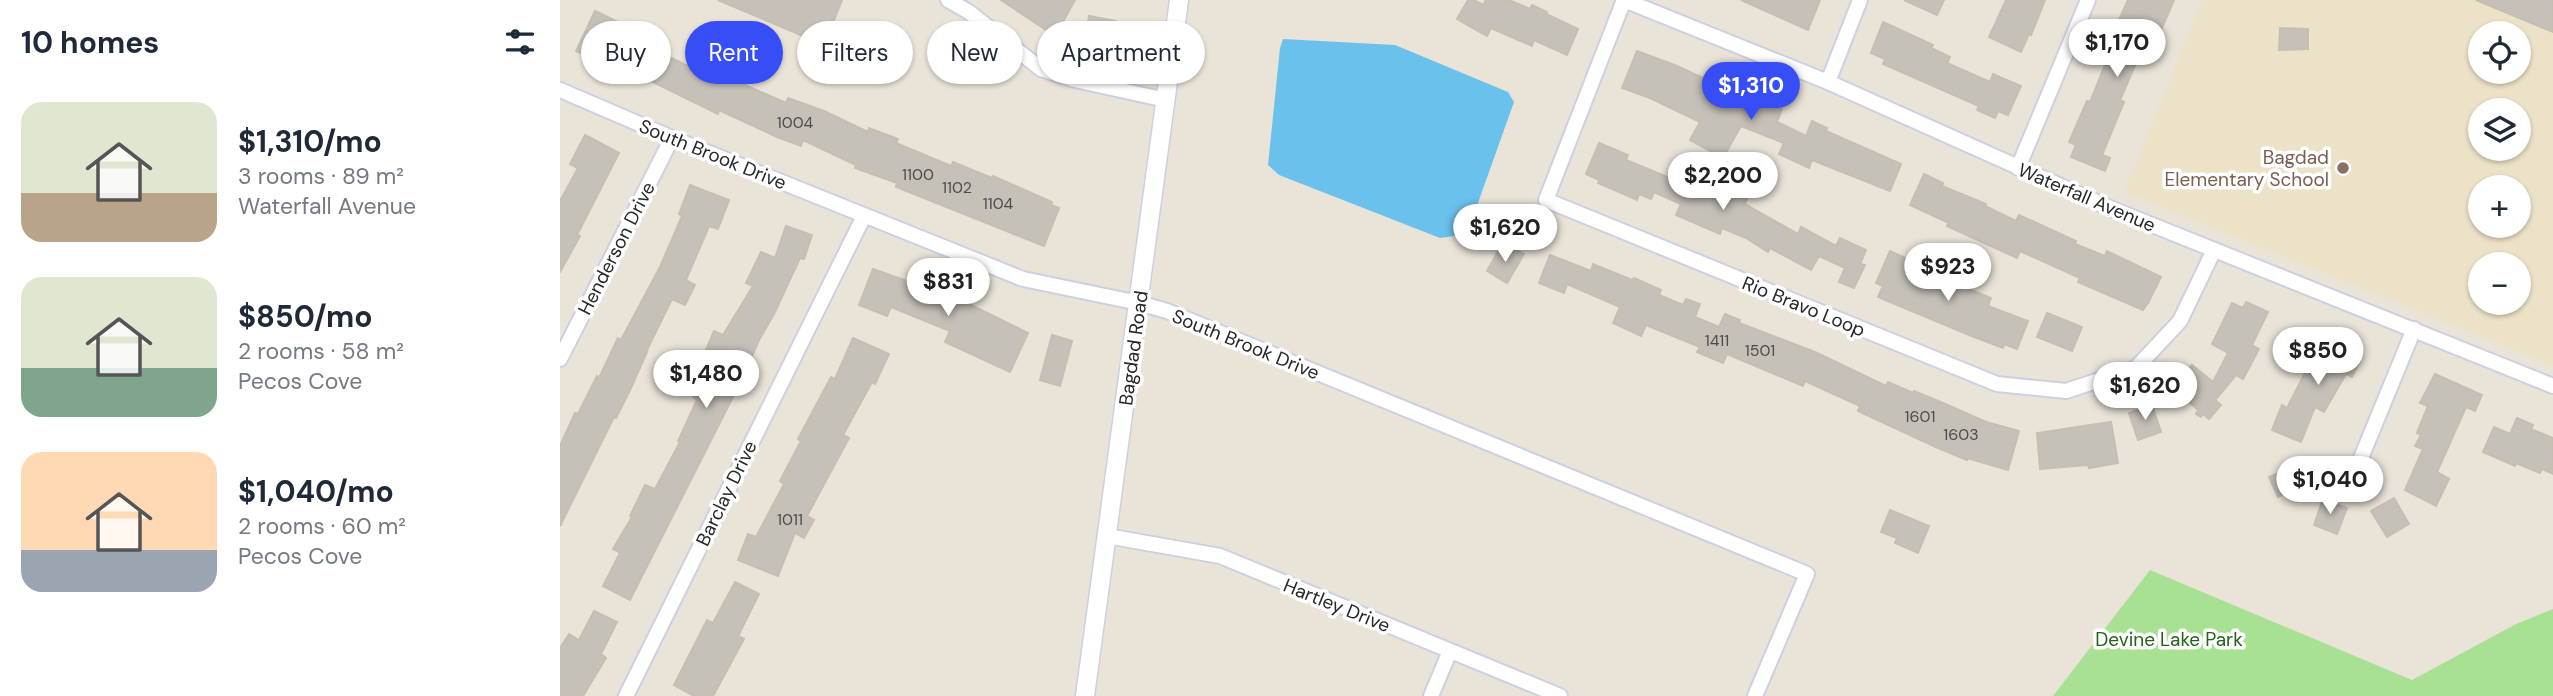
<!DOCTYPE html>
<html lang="en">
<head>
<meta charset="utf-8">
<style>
  :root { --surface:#fff; --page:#f2f2f3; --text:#1f2937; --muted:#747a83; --accent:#374ef7 }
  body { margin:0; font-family:"DM Sans",sans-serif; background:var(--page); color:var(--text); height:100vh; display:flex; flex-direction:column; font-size:26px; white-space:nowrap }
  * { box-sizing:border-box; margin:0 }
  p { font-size:23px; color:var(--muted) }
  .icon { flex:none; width:38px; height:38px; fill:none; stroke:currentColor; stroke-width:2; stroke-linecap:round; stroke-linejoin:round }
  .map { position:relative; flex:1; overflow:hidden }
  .panel { display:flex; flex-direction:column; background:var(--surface); width:560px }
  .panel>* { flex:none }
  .guide { position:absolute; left:21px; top:21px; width:665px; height:63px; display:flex; gap:14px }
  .tools { position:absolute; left:1908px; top:21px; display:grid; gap:14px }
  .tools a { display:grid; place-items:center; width:63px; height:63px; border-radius:50%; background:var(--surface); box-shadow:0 2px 5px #0004; font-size:35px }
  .price { position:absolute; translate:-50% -60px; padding:0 16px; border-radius:24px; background:#fff; color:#222; font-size:23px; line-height:46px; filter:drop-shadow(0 2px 4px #0008) }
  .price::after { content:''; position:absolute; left:50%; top:42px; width:21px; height:16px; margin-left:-10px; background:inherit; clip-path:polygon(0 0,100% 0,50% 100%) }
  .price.on { background:var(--accent); color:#fff }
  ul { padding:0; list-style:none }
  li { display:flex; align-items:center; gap:21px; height:175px; padding:0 21px }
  li span { display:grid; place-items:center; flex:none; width:196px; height:140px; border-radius:21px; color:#555 }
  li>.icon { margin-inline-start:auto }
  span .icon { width:84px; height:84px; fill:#fffc; stroke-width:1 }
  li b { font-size:30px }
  h2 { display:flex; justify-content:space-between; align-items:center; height:84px; padding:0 21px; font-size:30px }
  .pill { padding:0 24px; border-radius:32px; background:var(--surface); box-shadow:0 2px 5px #0004; font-size:24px; line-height:63px }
  .pill.on { background:var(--accent); color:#fff }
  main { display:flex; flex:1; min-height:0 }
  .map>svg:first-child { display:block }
</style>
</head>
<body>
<main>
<section class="panel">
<h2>10 homes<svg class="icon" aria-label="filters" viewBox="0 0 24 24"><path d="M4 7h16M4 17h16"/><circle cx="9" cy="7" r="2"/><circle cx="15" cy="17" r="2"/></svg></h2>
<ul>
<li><span style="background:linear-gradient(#dfe7d0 65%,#b9a48a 0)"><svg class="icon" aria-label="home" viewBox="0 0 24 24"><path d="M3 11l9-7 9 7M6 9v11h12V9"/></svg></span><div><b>$1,310/mo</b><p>3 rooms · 89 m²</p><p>Waterfall Avenue</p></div></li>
<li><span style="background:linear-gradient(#dfe7d0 65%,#7fa58c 0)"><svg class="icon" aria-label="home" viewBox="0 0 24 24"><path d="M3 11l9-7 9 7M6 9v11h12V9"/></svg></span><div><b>$850/mo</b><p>2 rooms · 58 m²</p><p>Pecos Cove</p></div></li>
<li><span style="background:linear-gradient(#ffd9b3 70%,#9aa5b1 0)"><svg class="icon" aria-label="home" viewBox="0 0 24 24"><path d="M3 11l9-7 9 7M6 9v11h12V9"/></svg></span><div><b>$1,040/mo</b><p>2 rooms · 60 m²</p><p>Pecos Cove</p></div></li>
</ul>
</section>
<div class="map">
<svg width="1993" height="696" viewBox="0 0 1993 696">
  <rect width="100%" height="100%" fill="#eae3d8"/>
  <path fill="#ece2c7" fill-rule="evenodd" d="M1642,0H1993V366L1564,192ZM1920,33H1958V72H1920ZM1920,110H1958V149H1920ZM1920,187H1958V226H1920ZM1920,264H1958V303H1920Z"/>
  <path fill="#a9e194" d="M1590,570L1852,680L1956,624L1993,609V696H1493Z"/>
  <path fill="#6ac1ec" d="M723,39L835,45L948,92L954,102L909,228L894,236L880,238L719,175L708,165L720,48Z"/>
  <g fill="#c5c0b8" stroke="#c5bfb2" stroke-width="2">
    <path d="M158,0H282L264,45Z"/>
    <path d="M441,0H515L495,36Z"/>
    <path d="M908,0H914L923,5L926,0H949L970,9L972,5L987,12L986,14L1018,29L1007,55L974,40L972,46L931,28L927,36L897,19Z"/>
    <path d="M1181,0H1260L1248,30Z"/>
    <path d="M1344,0H1384L1377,15Z"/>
    <path d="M1446,0H1485L1471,35L1469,34L1461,52L1429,37Z"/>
    <path d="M1568,0H1614L1592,51L1583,47L1560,100L1564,102L1542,155L1550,158L1545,171L1511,157L1516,145L1509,142L1527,101L1530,102L1551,50L1554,51L1565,25L1558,22Z"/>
    <path d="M1916,0H1993V32Z"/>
    <path d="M35,11L56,21L52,29L148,76L153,65L176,76L174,80L226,103L228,98L264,111L308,132L309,128L338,139L336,143L391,166L393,162L432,178L433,176L492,202L491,205L499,208L484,246L336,187L337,183L295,168L296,165L243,140L241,146L217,137L159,110L158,114L81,76L77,83L53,70L54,69L16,51Z"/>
    <path d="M529,16L556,21L551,54L524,50Z"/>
    <path d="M1323,22L1373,45L1371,48L1390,57L1387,63L1430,82L1433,74L1461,86L1448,115L1438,111L1435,118L1417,110L1419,106L1323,64L1325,59L1311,53Z"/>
    <path d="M1720,28L1748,29V49L1719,50Z"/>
    <path d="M1077,51L1117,66L1145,79L1144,82L1195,102L1196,99L1222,109L1217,122L1246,136L1252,121L1267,128L1266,131L1341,164L1330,191L1252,160L1249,168L1219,154L1224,143L1181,126L1163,158L1130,140L1140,122L1090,98L1062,88Z"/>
    <path d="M25,135L59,153L17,235L20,236L0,272V201L18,168L10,164Z"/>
    <path d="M1039,143L1068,155L1066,160L1117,181L1122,170L1169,191L1171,187L1189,194L1185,204L1238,234L1241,227L1276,246L1280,238L1306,250L1300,264L1305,265L1294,288L1279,282L1285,268L1259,256L1251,270L1210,248L1208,252L1186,238L1162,228L1160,234L1116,215L1121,204L1094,192L1091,199L1079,194L1077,200L1038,183L1039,180L1026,174Z"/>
    <path d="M1364,174L1383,183L1382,186L1426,204L1425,206L1456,221L1459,215L1516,241L1515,244L1545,256L1547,251L1601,277L1588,303L1583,310L1518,282L1520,278L1460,251L1457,258L1387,226L1389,223L1350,205Z"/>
    <path d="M130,185L169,200L158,229L149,226L126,280L135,285L125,305L112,299L86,352H87L70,390L56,418L54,417L0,526V446L15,413L18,414L37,376L39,378L58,338L61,340L100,267L122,216L119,214Z"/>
    <path d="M226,226L252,235L244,259L240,258L214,314L199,340L183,377L70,600L43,586L60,553L53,549L72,517L70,516L85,485L95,489L120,442L118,441L137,400L133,397L149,362L142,359L154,331L163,335L193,286L186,283L201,252L215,258Z"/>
    <path d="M949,246L964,254L947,283L927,271L939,250L945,254Z"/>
    <path d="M1330,251L1352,261L1351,265L1431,298L1428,306L1468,321L1457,349L1444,344L1443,348L1414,337L1318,297L1323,286L1316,283Z"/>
    <path d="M990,255L1031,271L1033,264L1072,280L1074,278L1101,290L1099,295L1123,305L1126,299L1140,304L1135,317L1159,327L1165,314L1180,320L1179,323L1255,352L1326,386L1328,382L1353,393L1354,391L1383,403L1426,422L1459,431L1448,470L1407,458V460L1378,448L1298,411L1300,406L1245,381L1243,386L1167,354L1163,363L1137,352L1140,347L1086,325L1081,336L1053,323L1060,307L1007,284L1004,293L979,283Z"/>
    <path d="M313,269L403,301L468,333L450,372L385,342L390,331L331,307L327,316L299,305Z"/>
    <path d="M1686,302L1708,312L1692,345L1699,349L1683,379L1676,375L1655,400L1661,405L1649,419L1643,414L1641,417L1636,414L1638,410L1617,391L1625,381L1621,378L1632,365L1653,382L1668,353L1652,344L1672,303L1683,308Z"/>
    <path d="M1487,313L1522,327L1512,351L1477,337Z"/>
    <path d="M1772,333L1801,348L1795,359L1800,361L1792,377L1786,374L1764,412L1755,407L1741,442L1712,430L1722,405L1727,408L1747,369L1752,372Z"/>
    <path d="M492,335L512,341L500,386L480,380Z"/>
    <path d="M293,338L329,354L315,384L312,382L283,435L289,438L247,516L254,520L244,538L235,533L218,576L178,560L188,534L196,537L224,484L220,481L241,441L238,439L271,377L275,379Z"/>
    <path d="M1875,374L1922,395L1915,411L1906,407L1877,472L1889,479L1876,506L1845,490L1863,449L1855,446L1861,435L1857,433L1868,406L1860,403Z"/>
    <path d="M1592,405L1601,432L1578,440L1569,413Z"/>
    <path d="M1957,418L1973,425L1971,429L1993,438V474L1982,469L1980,473L1956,463L1955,466L1923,452L1934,427L1950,434Z"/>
    <path d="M1551,422L1558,463L1529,468L1528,465L1480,469L1477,433Z"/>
    <path d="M1740,464L1749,483L1718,497L1709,477Z"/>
    <path d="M1834,498L1849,524L1827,537L1811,511Z"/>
    <path d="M1763,499L1787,508L1777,534L1754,525Z"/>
    <path d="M1330,510L1369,526L1358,553L1335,543L1337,538L1321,532Z"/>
    <path d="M175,582L199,594L178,636L184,639L153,696H134L114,685L147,620L153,623Z"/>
    <path d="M34,611L57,622L41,654L46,658L23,696H0V648L9,634L19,640Z"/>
  </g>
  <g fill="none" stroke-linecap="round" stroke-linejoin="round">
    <g stroke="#cdd0e0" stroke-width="18">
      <g id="minor">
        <path d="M388,0L409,12L481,69L515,80L606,100"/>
        <path d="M1064,0L1268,82L1550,208L1993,386"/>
        <path d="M1064,0L986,200L1437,384L1506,391L1576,368L1620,321L1654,250"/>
        <path d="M1268,82L1300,0"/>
        <path d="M0,90L112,138L463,279L579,303L607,311L1247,574L1195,696"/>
        <path d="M1458,168L1528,0"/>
        <path d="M0,359L112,138"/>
        <path d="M1801,458L1854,329"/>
        <path d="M547,536L660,556L1000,696"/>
        <path d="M66,696L304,216"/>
        <path d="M871,696L890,651"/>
      </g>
    </g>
    <g stroke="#cdd0e0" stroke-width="21">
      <path id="tertiary" d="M525,696L619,0"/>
    </g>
    <use href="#minor" stroke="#fff" stroke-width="14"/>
    <use href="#tertiary" stroke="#fff" stroke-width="18"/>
  </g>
  <circle fill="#8d6e63" stroke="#fff" stroke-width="2.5" cx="1783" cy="168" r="7"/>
  <g text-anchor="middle" stroke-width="7" stroke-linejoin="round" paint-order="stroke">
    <g font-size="16" fill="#4e4d4b">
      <text x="235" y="128">1004</text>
      <text x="358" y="180">1100</text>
      <text x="397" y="193">1102</text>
      <text x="438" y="209">1104</text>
      <text x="1157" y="346">1411</text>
      <text x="1200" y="356">1501</text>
      <text x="1360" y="422">1601</text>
      <text x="1401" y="440">1603</text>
      <text x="230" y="525">1011</text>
    </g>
    <g font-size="19" fill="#272727" stroke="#fff">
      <text transform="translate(153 154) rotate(22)" y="7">South Brook Drive</text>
      <text transform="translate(1527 197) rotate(23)" y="7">Waterfall Avenue</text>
      <text transform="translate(56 248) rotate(-63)" y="7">Henderson Drive</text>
      <text transform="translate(1244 306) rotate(22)" y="7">Rio Bravo Loop</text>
      <text transform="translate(686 344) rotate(22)" y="7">South Brook Drive</text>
      <text transform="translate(573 348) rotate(-82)" y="7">Bagdad Road</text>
      <text transform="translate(166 493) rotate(-64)" y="7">Barclay Drive</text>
      <text transform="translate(777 605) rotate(22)" y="7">Hartley Drive</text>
    </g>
    <g font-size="19" fill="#785e54" stroke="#fff" text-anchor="end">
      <text x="1769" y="164">Bagdad<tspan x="1769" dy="22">Elementary School</tspan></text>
    </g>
    <g font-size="19" fill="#246119" stroke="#fff">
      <text x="1609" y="646">Devine Lake Park</text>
    </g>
  </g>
</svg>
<div class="tools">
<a><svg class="icon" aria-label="locate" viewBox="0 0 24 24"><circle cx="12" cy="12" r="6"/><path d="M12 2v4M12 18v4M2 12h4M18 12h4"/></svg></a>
<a><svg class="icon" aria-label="layers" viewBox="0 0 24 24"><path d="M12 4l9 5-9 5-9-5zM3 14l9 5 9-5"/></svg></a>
<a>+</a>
<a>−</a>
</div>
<b class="price" style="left:1557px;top:79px">$1,170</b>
<b class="price on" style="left:1191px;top:122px">$1,310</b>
<b class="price" style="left:1163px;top:212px">$2,200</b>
<b class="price" style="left:945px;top:264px">$1,620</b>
<b class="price" style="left:1388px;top:303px">$923</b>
<b class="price" style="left:388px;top:318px">$831</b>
<b class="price" style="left:1758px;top:387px">$850</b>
<b class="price" style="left:146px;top:410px">$1,480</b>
<b class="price" style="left:1585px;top:422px">$1,620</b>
<b class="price" style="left:1770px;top:516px">$1,040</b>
<div class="guide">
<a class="pill">Buy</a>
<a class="pill on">Rent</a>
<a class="pill">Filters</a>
<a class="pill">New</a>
<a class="pill">Apartment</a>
</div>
</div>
</main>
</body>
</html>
